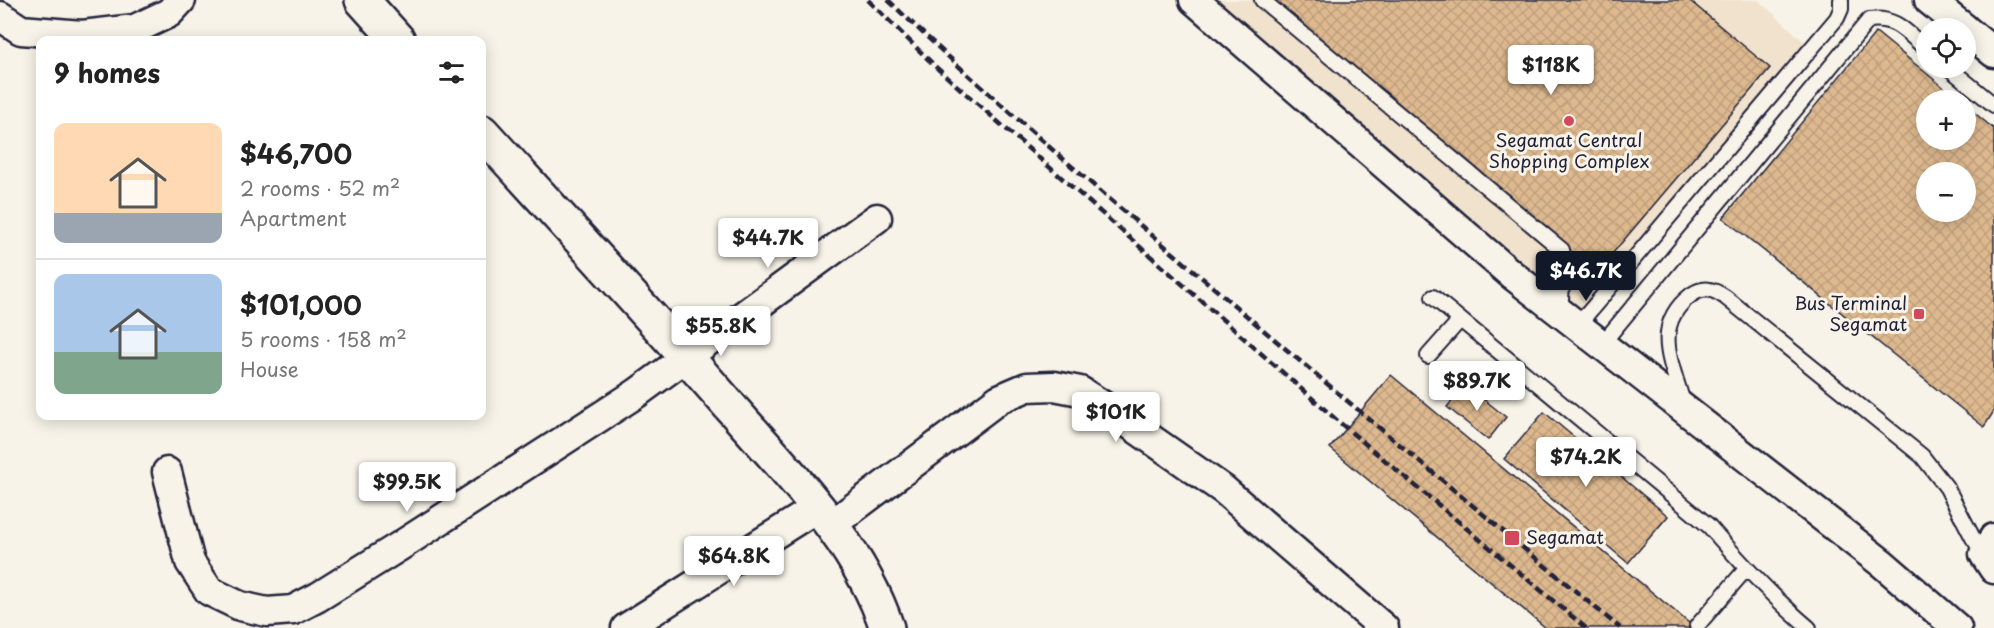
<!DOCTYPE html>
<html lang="en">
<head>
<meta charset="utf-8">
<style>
  :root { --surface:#fff; --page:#f2f2f2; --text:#222; --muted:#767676; --line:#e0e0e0; --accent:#111827 }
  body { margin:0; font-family:"Playpen Sans",sans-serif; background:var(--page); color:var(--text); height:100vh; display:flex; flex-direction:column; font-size:22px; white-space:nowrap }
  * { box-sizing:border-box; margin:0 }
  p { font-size:20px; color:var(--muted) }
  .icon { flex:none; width:33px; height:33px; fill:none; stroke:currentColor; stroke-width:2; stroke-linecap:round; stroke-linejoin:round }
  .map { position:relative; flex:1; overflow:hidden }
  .sheet { position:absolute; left:36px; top:36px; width:450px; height:384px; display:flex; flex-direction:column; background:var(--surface); border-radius:12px; box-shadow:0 3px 15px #0003 }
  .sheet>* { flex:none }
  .fabs { position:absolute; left:1916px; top:18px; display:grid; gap:12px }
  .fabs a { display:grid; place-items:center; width:60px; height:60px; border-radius:50%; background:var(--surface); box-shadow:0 3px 15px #0003; font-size:30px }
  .price { position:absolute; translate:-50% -51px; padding:0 14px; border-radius:6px; background:#fff; color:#222; font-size:20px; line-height:39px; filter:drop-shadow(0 2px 3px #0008) }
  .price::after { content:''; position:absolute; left:50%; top:36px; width:18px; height:14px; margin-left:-9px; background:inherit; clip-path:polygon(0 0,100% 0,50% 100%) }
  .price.current { background:var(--accent); color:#fff }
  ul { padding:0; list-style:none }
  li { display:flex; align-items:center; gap:18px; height:150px; padding:0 18px }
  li+li { border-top:2px solid var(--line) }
  li span { display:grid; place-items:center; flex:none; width:168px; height:120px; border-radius:12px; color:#555 }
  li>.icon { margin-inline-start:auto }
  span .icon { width:72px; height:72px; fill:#fffc; stroke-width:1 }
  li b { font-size:26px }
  h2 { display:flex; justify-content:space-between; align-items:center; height:72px; padding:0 18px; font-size:26px }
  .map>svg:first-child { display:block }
</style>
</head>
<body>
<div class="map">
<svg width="1994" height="628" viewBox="0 0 1994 628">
  <defs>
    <pattern id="building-cross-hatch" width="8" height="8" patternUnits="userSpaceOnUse" patternTransform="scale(1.5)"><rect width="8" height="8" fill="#deb98f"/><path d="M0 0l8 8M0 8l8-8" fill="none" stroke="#be9f7c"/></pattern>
  </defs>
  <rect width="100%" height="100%" fill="#f7f3e8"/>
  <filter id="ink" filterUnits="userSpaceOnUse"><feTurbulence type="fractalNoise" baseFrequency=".0167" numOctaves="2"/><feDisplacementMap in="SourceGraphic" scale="12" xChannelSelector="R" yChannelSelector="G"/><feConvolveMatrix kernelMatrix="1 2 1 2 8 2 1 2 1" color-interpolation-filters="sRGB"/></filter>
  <g filter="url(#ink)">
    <path fill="#f0e2cd" d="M1179,0H1758L1817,53L1576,338L1480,263Z"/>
    <g fill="url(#building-cross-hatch)" stroke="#22223b" stroke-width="1.5" fill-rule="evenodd">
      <path d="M1268,0H1689L1770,68L1595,274Z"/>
      <path d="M1876,32L1959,100H1926V140H1965V105L1994,129V411L1984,427L1723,218ZM1926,172H1965V212H1926Z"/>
      <path d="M1391,375L1695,628H1546L1330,448Z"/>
      <path d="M1466,385L1506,417L1488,440L1447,407Z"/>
      <path d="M1544,412L1668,516L1628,563L1504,459Z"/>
    </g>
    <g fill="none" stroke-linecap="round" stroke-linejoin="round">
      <g stroke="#22223b" stroke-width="18">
        <g id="lane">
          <path d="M1262,0L1562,250L1564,259L1560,312"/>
          <path d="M1949,68L1994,105"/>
          <path d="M1433,297L1709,526C1740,562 1772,597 1809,628"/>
          <path d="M1578,325L1837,18L1841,9V0"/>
          <path d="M1602,344L1869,20C1896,16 1907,33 1926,49"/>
          <path d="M1428,356L1460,320"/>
          <path d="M1683,403C1672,363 1651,326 1691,295C1704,286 1713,289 1725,297L1922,456L1947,488L1973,538L1984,554"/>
          <path d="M1697,626L1746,569"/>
        </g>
      </g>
      <g stroke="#22223b" stroke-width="33">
        <g id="street">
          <path d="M1194,0L1511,274L1883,564L1957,628"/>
          <path d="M1929,0L1964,28"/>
          <path d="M0,16L21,30L82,35L135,29L169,13L181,0"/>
          <path d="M1965,29L1994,53"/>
          <path d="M167,472L190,562L209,591L240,606L267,612L293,610L318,597L400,546L637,393L877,218"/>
          <path d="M831,525L999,399L1027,387L1054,386L1080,391L1108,409L1224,490L1384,628"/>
          <path d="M1994,538L1984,554L1994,569"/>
          <path d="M626,628L818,507"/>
        </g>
      </g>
      <g stroke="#22223b" stroke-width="38">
        <g id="secondary">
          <path d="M362,0L398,40"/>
          <path d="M482,132C566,224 651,316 734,411C792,477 859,543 887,628"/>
        </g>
      </g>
      <use href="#lane" stroke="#f7f3e8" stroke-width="14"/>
      <use href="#street" stroke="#f7f3e8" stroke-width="28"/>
      <use href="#secondary" stroke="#f7f3e8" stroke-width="33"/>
      <g stroke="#22223b" stroke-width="4.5" stroke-dasharray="9 4.5" stroke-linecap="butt">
        <path d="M868,0L938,69L1339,422L1586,628"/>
        <path d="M888,0C988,96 1094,186 1200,276C1339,395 1479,511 1620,628"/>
      </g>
    </g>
  </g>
  <g fill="#d1495b" stroke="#f7f3e8" stroke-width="2">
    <circle cx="1569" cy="121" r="6"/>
    <rect x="1913" y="308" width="12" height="12" rx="3"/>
    <rect x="1504" y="530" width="16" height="16" rx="3"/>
  </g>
  <g text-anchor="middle" stroke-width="6" stroke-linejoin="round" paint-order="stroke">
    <g font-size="18" fill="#22223b" stroke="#f7f3e8">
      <text x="1569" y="147">Segamat Central<tspan x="1569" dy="21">Shopping Complex</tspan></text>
      <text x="1907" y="310" text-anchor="end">Bus Terminal<tspan x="1907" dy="21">Segamat</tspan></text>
      <text x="1526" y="544" text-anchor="start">Segamat</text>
    </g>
  </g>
</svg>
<div class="fabs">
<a><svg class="icon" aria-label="locate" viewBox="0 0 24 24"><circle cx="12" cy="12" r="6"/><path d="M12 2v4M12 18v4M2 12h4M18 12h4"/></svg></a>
<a>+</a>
<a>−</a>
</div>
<b class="price" style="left:1551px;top:96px">$118K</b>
<b class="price" style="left:768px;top:269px">$44.7K</b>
<b class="price current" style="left:1586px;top:302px">$46.7K</b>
<b class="price" style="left:721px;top:357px">$55.8K</b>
<b class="price" style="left:1477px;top:412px">$89.7K</b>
<b class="price" style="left:1116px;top:443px">$101K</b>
<b class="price" style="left:1586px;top:488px">$74.2K</b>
<b class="price" style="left:407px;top:513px">$99.5K</b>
<b class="price" style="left:734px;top:587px">$64.8K</b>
<section class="sheet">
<h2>9 homes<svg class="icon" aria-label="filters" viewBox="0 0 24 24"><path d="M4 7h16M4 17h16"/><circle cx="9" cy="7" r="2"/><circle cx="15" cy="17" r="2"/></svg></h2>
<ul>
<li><span style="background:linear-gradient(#ffd9b3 75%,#9aa5b1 0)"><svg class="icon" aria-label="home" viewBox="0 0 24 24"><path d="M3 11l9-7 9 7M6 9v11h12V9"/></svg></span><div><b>$46,700</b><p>2 rooms · 52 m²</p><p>Apartment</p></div></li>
<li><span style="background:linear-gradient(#a9c7e8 65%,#7fa58c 0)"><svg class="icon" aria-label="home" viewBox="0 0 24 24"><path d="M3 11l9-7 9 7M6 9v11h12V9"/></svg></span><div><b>$101,000</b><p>5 rooms · 158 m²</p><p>House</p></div></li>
</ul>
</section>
</div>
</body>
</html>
